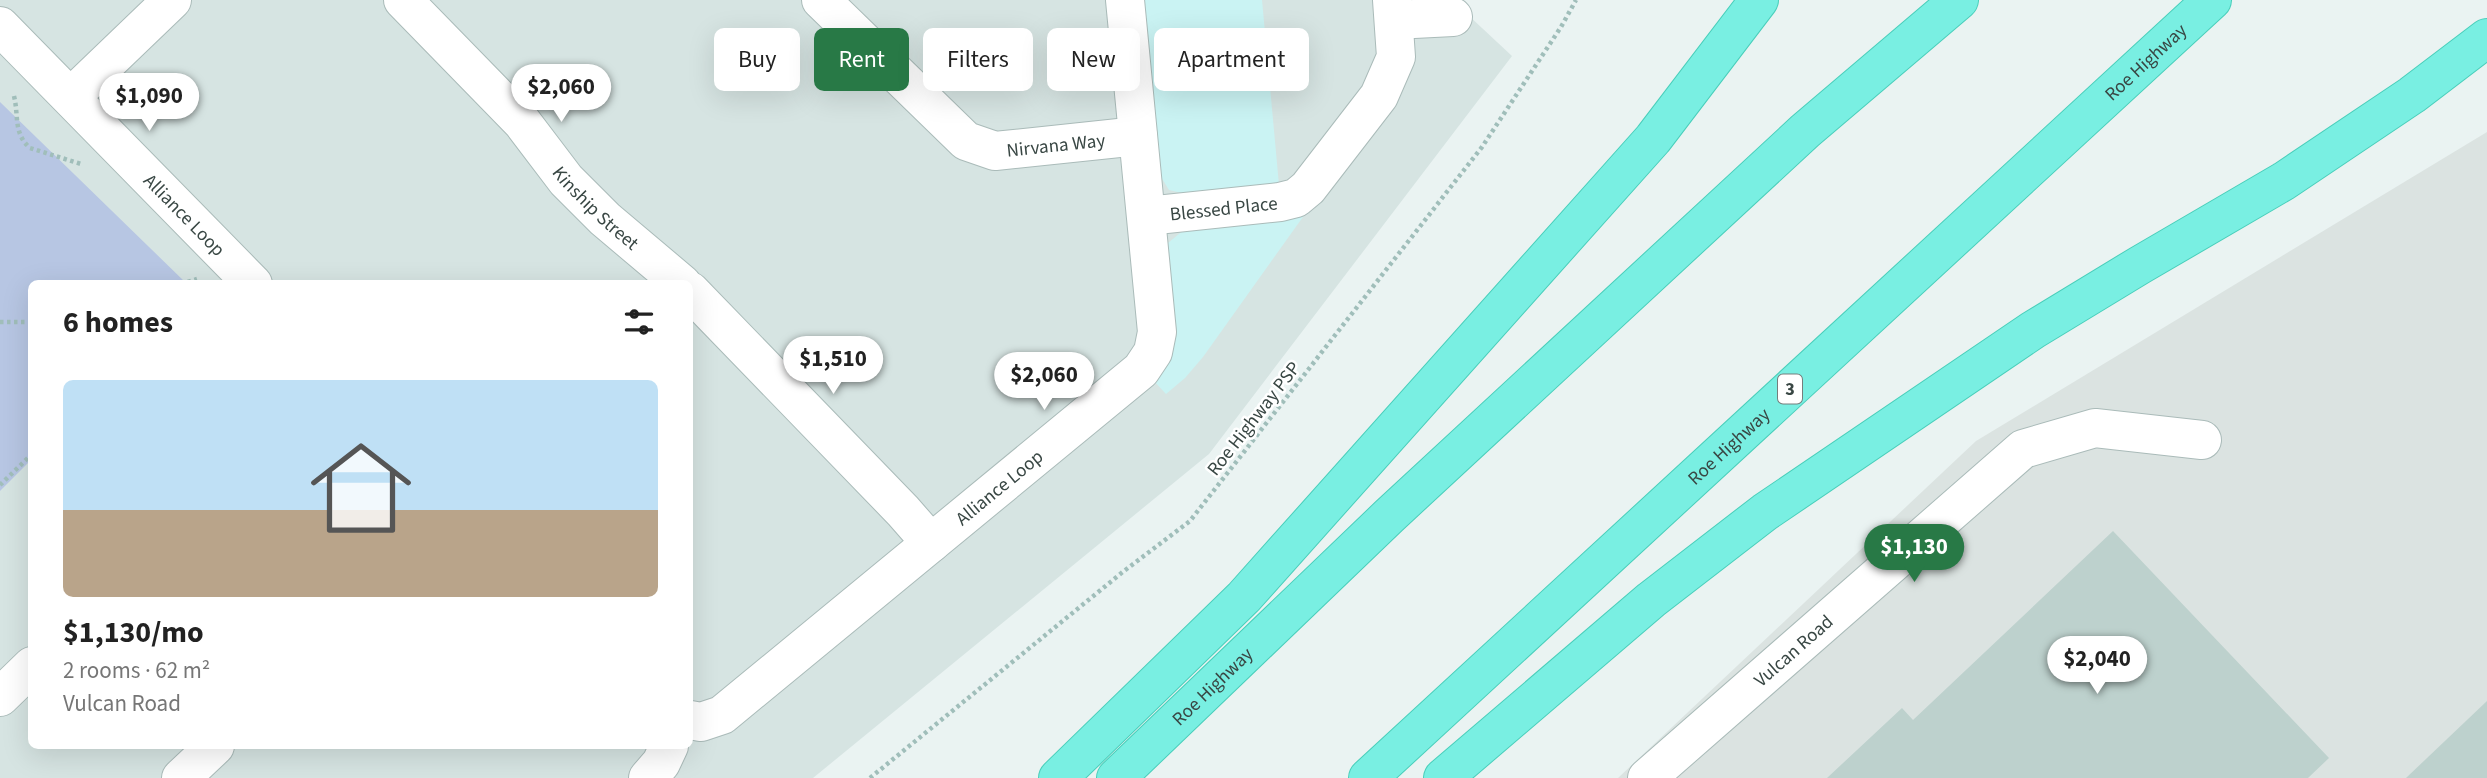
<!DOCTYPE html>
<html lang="en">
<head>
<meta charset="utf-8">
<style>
  :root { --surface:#fff; --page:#f2f2f2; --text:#222; --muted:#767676; --accent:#287946 }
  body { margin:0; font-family:"Source Sans 3",sans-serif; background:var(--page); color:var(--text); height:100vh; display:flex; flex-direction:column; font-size:26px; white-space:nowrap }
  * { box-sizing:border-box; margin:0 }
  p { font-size:23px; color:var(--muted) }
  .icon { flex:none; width:38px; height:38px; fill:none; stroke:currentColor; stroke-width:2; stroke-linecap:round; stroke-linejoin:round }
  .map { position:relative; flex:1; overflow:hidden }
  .side { position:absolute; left:28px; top:280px; width:665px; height:469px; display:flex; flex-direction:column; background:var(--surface); border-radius:10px; box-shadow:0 7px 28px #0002 }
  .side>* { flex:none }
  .banner { position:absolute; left:714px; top:28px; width:665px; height:63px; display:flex; gap:14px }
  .price { position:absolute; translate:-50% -60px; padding:0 16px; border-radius:24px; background:#fff; color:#222; font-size:23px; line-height:46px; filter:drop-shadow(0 2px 4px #0008) }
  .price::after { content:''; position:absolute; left:50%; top:42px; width:21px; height:16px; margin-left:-10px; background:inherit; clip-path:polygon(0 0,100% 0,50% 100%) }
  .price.active { background:var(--accent); color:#fff }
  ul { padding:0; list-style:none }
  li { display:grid; align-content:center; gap:14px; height:371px; padding:0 35px }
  li span { display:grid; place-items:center; height:217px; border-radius:10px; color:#555 }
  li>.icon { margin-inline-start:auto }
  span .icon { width:126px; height:126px; fill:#fffc; stroke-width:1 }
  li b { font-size:30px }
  h2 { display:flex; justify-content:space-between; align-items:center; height:84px; padding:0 35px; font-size:30px }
  .pill { padding:0 24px; border-radius:10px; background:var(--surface); box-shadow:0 7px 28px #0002; font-size:24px; line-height:63px }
  .pill.active { background:var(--accent); color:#fff }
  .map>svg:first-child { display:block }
</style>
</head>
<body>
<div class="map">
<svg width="2487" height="778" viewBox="0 0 2487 778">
  <rect width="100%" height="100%" fill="#eaf3f2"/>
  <path fill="#d6e4e2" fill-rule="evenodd" d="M0,0H1452L1512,56L1209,454L813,778H0ZM32,284H690V746H32Z"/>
  <path fill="#dbe3e1" d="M2487,132V778H1618L1976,441Z"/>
  <path fill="#b7c6e3" d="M0,102L186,283L32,284L31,460L0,491Z"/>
  <g fill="#caf3f3">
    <path d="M1141,0H1262L1279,185L1186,194L1169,190L1158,172Z"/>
    <path d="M1305,214L1203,357L1185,378L1166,394L1154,381L1168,243L1185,229Z"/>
  </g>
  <g fill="#bdd1cd">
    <path d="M2113,531L2329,758L2308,778H1827L1902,708L1913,720Z"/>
    <path d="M2487,701V778H2406Z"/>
  </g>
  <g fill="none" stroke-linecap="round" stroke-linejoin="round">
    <g stroke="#aabbb9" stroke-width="40">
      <g id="minor">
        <path id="s1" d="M403,0L522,122L566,180L605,219L682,284"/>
        <path id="s2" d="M821,0L966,141L995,151L1138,136"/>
        <path d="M1394,20L1453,17"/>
        <path id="s3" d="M0,26L253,284"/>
        <path d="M72,96L172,0"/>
        <path id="s4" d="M1147,216L1280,202L1296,198L1308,188L1379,96L1396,57L1392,0"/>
        <path d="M690,291L903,511L931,543"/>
        <path d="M0,697L32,666"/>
        <path id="s5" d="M690,720L701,722L722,715L1141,370L1153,352L1157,332L1125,0"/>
        <path d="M181,778L215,746"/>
        <path d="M648,778L661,763L669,746"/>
        <path id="s6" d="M1647,778L2023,449L2095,428L2202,440"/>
      </g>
    </g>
    <g stroke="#49ceba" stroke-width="40">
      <g id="highway">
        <path d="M1058,778L1244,597L1653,139L1759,0"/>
        <path id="s7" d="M1116,778L1389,516L1805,131L1959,0"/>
        <path id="s8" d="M1368,778L2212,0"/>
        <path d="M1443,778L1651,600L1765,512L2033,330L2140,265L2284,181L2412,95L2487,38"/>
      </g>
    </g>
    <g stroke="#a0beba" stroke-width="4.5" stroke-dasharray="3.5 3.5" stroke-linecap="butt">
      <path d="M14,96C19,116 13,133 30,148L81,164"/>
      <path d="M181,284L197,279"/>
      <path d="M0,322H32"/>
      <path d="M0,485L32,454"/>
      <path d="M870,778L1124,571L1190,521L1482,147L1561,27L1576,0"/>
    </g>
    <use href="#minor" stroke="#fff" stroke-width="38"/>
    <use href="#highway" stroke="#79efe2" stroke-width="38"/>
  </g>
  <g text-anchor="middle" stroke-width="5" stroke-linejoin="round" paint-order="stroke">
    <rect fill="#fff" stroke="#747e7c" stroke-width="2" x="1778" y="374.5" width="24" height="29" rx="5"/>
    <g font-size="18" font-weight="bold" fill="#394744">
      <text x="1790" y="395">3</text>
    </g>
    <g font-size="19" fill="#394744" stroke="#fff">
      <text dy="7" stroke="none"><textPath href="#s8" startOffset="1057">Roe Highway</textPath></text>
      <text dy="7" stroke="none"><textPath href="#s2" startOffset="294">Nirvana Way</textPath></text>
      <text dy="7" stroke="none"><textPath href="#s1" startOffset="284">Kinship Street</textPath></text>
      <text dy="7" stroke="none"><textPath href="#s4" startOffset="77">Blessed Place</textPath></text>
      <text dy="7" stroke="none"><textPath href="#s3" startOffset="264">Alliance Loop</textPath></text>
      <text transform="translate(1253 418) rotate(-52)" y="7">Roe Highway PSP</text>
      <text dy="7" stroke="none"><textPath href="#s8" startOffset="490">Roe Highway</textPath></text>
      <text dy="7" stroke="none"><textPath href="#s5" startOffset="392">Alliance Loop</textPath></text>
      <text dy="7" stroke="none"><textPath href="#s6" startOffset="194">Vulcan Road</textPath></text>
      <text dy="7" stroke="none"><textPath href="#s7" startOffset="133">Roe Highway</textPath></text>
    </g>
  </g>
</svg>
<b class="price" style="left:561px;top:124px">$2,060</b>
<b class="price" style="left:149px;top:133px">$1,090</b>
<b class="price" style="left:833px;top:396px">$1,510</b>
<b class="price" style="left:1044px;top:412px">$2,060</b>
<b class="price active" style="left:1914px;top:584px">$1,130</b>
<b class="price" style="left:2097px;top:696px">$2,040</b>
<div class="banner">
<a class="pill">Buy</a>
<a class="pill active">Rent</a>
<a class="pill">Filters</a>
<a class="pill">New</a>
<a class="pill">Apartment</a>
</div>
<section class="side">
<h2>6 homes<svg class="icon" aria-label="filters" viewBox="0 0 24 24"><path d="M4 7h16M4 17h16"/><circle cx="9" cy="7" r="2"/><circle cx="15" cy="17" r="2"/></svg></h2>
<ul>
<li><span style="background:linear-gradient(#bfe0f5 60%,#b9a48a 0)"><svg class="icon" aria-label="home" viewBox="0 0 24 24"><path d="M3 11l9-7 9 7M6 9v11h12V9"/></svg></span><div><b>$1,130/mo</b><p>2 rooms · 62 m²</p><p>Vulcan Road</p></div></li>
</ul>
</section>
</div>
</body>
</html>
